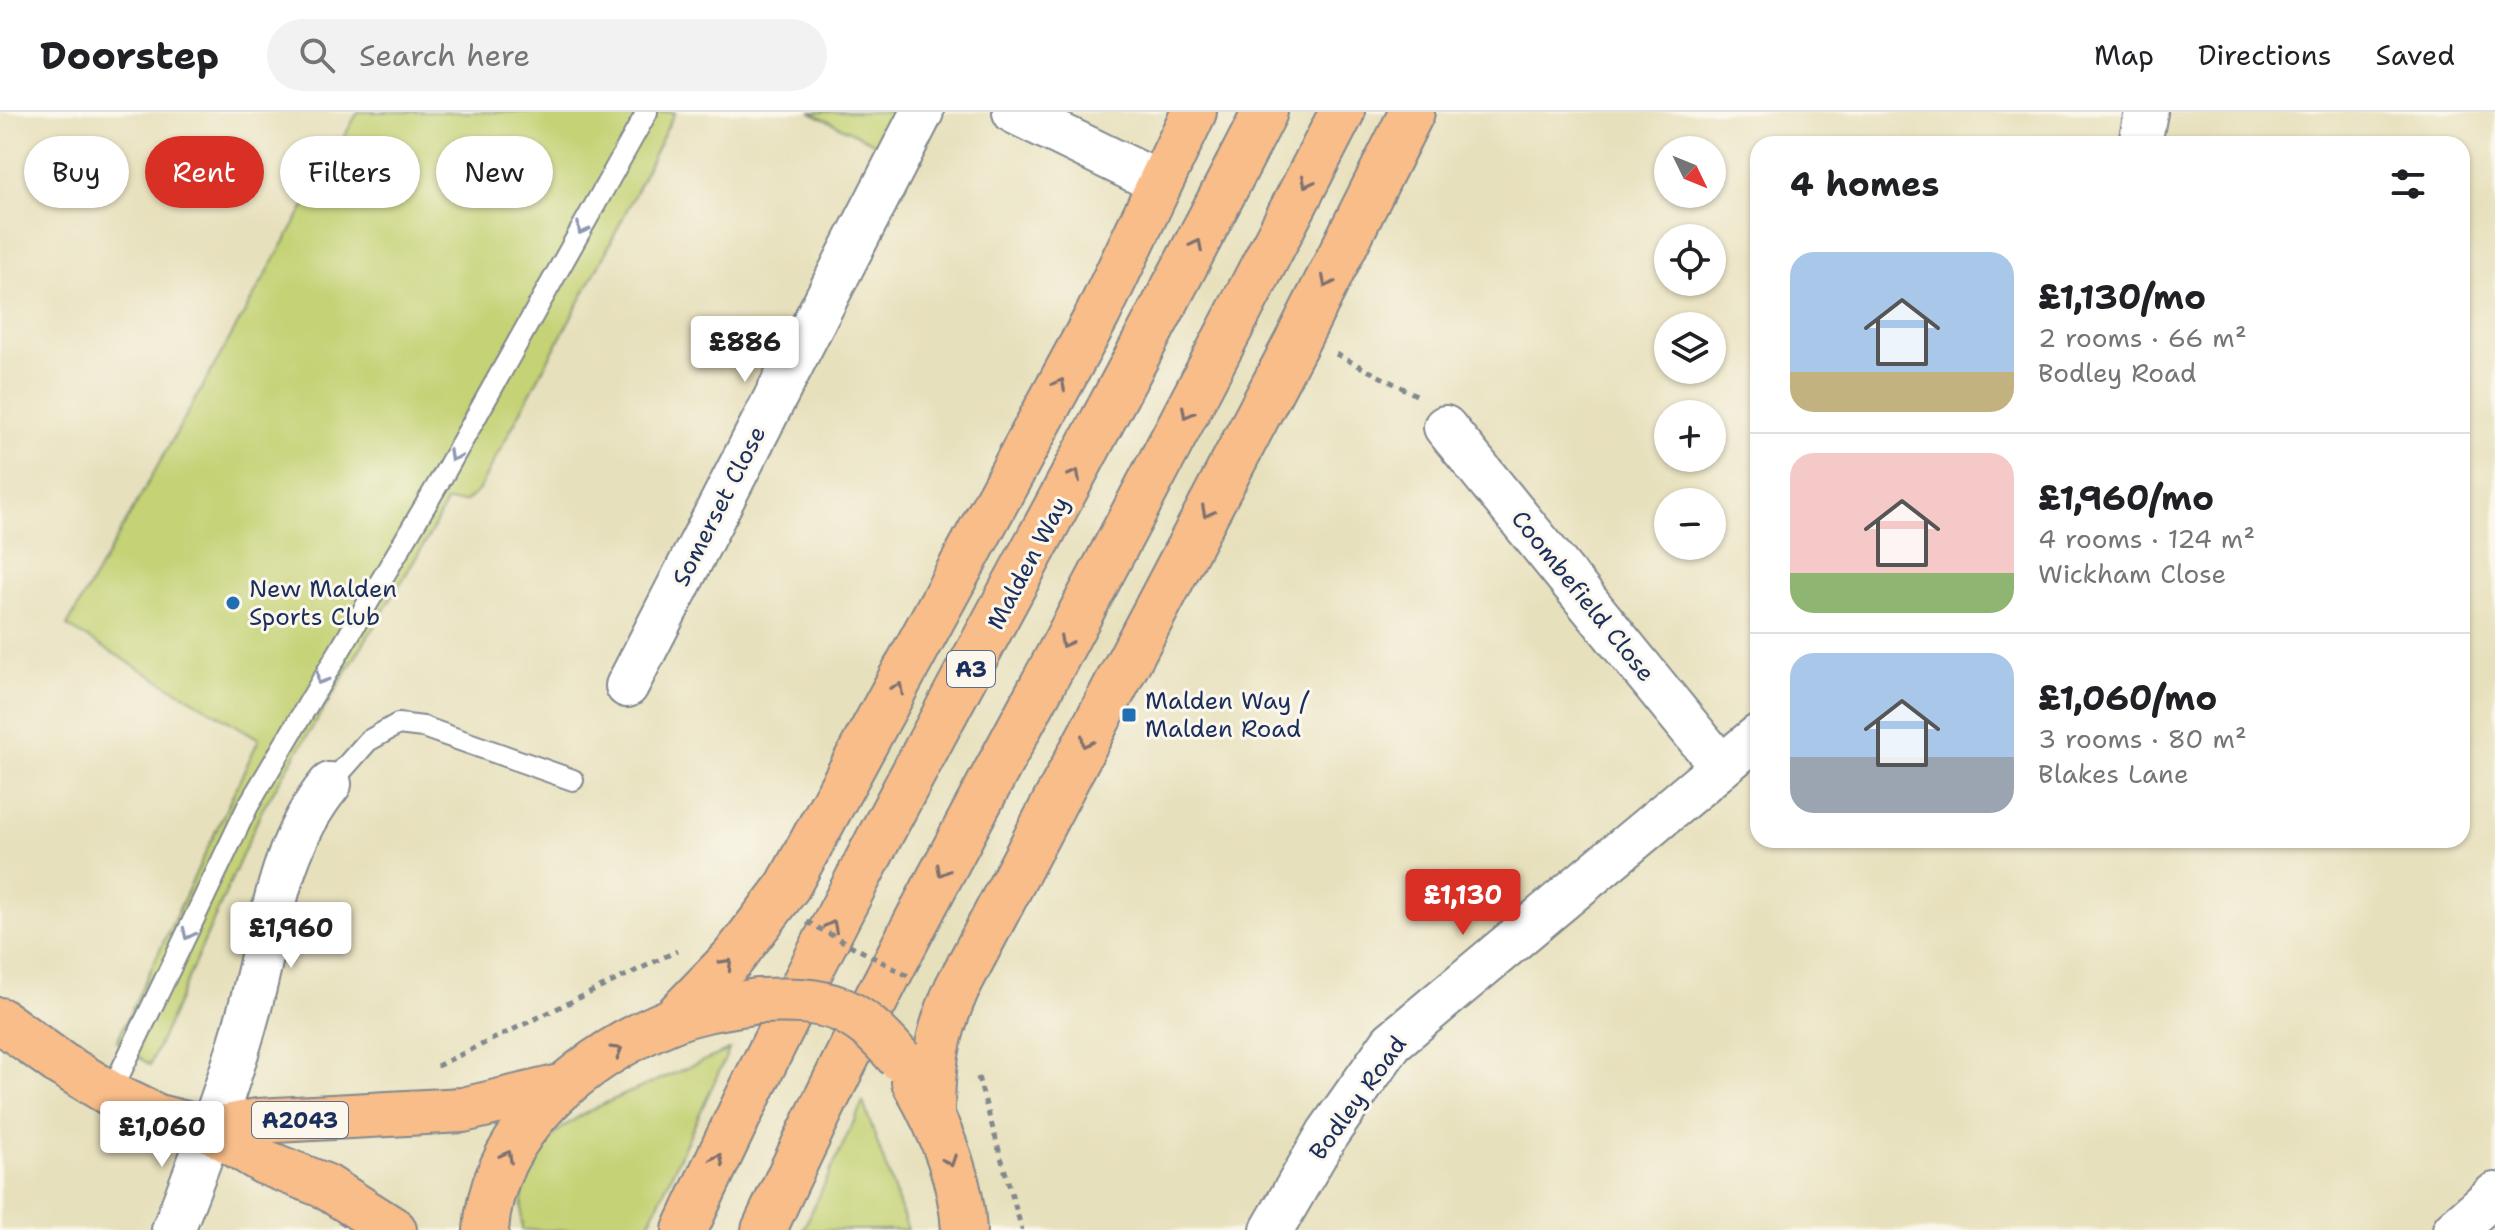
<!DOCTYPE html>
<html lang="en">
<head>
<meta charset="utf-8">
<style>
  :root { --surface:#fff; --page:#f2f2f2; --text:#202124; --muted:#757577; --line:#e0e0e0; --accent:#d93025 }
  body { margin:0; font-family:"Shantell Sans",sans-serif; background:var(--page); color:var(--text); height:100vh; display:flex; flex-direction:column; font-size:30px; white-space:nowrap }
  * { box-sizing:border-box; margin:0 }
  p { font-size:26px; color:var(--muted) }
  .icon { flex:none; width:44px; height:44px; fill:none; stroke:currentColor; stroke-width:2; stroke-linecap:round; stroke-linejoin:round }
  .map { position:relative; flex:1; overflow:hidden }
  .details { position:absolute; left:1750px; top:24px; width:720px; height:712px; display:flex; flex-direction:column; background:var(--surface); border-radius:24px; box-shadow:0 2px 6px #0004 }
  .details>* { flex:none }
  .guide { position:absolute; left:24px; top:24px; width:760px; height:72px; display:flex; gap:16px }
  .needle { width:52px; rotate:133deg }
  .tools { position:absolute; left:1654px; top:24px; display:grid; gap:16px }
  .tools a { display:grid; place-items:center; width:72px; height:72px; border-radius:50%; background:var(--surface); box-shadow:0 2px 6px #0004; font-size:40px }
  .price { position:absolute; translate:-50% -68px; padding:0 18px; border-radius:8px; background:#fff; color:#222; font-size:26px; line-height:52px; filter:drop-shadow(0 2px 4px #0008) }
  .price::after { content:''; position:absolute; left:50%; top:48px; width:24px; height:18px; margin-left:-12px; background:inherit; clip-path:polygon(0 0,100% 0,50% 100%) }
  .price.selected { background:var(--accent); color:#fff }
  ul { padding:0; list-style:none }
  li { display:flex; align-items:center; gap:24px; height:200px; padding:0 40px }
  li+li { border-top:2px solid var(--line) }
  li span { display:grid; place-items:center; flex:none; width:224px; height:160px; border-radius:24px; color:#555 }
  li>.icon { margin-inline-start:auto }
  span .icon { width:96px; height:96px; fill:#fffc; stroke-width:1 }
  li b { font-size:34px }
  h2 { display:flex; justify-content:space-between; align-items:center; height:96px; padding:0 40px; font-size:34px }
  .tag { padding:0 28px; border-radius:36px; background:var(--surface); box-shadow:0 2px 6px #0004; font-size:28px; line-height:72px }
  .tag.selected { background:var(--accent); color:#fff }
  header { display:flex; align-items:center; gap:48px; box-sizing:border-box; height:112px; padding:0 40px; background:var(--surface); border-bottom:2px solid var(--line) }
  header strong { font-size:38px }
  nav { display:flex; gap:44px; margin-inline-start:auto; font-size:28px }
  .search { width:560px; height:72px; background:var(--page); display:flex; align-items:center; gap:20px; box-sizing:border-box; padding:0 28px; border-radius:44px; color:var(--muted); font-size:30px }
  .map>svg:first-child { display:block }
</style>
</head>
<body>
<header>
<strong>Doorstep</strong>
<div class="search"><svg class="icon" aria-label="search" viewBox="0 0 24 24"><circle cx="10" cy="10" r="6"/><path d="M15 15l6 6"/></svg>Search here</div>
<nav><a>Map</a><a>Directions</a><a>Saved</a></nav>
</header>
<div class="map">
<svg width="2495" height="1118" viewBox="0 0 2495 1118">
  <rect width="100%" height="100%" fill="#fbf7ec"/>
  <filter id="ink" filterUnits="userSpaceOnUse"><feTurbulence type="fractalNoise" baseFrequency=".0125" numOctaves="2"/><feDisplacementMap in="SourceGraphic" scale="16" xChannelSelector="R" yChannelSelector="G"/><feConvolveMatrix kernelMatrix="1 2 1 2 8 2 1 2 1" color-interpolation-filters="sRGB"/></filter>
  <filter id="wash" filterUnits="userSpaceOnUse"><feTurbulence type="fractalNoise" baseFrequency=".006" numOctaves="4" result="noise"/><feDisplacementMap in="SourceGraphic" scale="32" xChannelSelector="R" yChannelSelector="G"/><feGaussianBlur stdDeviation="1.8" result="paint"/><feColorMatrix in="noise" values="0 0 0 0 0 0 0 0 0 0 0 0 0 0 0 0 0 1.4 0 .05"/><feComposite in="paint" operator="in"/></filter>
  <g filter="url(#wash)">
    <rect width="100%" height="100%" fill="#e7e0bc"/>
    <g fill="#c5d274" stroke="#708069" stroke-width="2">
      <path d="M358,0H675L606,140L478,379L465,390H446L431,421L262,698L150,953L117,929L259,627L67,514Z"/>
      <path d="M810,0H897L880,34Z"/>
      <path d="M729,938L646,1118H522C515,1033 564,1008 633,979C665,965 697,952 729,938Z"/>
      <path d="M863,990L908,1118H803Z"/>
    </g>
  </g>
  <g filter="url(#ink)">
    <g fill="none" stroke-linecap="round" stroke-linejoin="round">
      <g stroke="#81888d" stroke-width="24">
        <g id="lane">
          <path d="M330,672L368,629L398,612L423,615L573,668"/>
          <path d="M110,982L248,694L445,360L647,0"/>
        </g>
      </g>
      <g stroke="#81888d" stroke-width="46">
        <g id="street">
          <path d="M1014,0L1160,71"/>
          <path d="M2140,32L2146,0"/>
          <path d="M1445,315L1721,654"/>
          <path d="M627,574L922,0"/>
          <path d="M173,1118C201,1046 229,974 249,899C270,822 277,736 330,672"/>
          <path d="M1272,1118L1328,1021L1392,930L1758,624"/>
          <path d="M2454,1118L2495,1082"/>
        </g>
      </g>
      <g stroke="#81888d" stroke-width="48">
        <g id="primary">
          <path d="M0,908L61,952L116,985L158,1005L211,1018L264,1050L325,1074L394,1118"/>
          <path d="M914,970C940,1015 961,1065 964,1118"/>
          <path d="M211,1018L257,1009L463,998L560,975"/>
          <path d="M486,1118C493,1017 584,944 673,908C700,897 730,894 758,889"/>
        </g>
      </g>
      <g stroke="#81888d" stroke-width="48">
        <g id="highway">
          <path d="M673,908L733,846L788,774L1098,202L1194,0"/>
          <path d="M932,1002C932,952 937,922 957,876L1297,229L1412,0"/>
          <path d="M685,1118C860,736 1075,374 1265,0"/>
          <path d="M764,1118C852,926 952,741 1052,555C1150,371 1247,186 1342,0"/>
        </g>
      </g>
      <g stroke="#81888d" stroke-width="5" stroke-dasharray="6 6" stroke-linecap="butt">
        <path d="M1336,242L1420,285"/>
        <path d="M437,954L677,839"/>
        <path d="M978,965L1022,1118"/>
      </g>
      <use href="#lane" stroke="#fff" stroke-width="20"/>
      <use href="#street" stroke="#fff" stroke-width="42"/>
      <use href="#primary" stroke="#f8bd89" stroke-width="44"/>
      <use href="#highway" stroke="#f8bd89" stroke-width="44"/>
      <g stroke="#81888d" stroke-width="48" stroke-linecap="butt">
        <path id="primary-bridge" d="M758,889C828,886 854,893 900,947"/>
      </g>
      <path stroke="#81888d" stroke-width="5" stroke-dasharray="6 6" stroke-linecap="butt" d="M807,810L910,865"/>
      <use href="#primary-bridge" stroke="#f8bd89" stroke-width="44"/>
    </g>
    <defs><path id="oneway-chevron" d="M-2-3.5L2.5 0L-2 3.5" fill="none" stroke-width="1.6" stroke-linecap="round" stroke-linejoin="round" transform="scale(2)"/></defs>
    <g stroke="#7e6f71">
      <use href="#oneway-chevron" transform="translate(1307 70) rotate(117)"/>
      <use href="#oneway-chevron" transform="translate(1197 133) rotate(-63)"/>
      <use href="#oneway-chevron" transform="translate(1327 170) rotate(117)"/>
      <use href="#oneway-chevron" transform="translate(1060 272) rotate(-62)"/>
      <use href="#oneway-chevron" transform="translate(1187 301) rotate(118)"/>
      <use href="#oneway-chevron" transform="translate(1075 363) rotate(-62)"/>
      <use href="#oneway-chevron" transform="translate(1207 400) rotate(118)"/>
      <use href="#oneway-chevron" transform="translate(1065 530) rotate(118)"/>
      <use href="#oneway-chevron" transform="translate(898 576) rotate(-62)"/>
      <use href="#oneway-chevron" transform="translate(1086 630) rotate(118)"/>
      <use href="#oneway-chevron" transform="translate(942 759) rotate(118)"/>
      <use href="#oneway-chevron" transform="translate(832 814) rotate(-63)"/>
      <use href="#oneway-chevron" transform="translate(727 852) rotate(-47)"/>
      <use href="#oneway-chevron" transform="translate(617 939) rotate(-31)"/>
      <use href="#oneway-chevron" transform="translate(507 1044) rotate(-62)"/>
      <use href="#oneway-chevron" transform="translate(718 1047) rotate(-65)"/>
      <use href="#oneway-chevron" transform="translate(950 1049) rotate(71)"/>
    </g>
    <g stroke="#8d97ae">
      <use href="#oneway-chevron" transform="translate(582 117) rotate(119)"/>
      <use href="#oneway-chevron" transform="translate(454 344) rotate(119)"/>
      <use href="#oneway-chevron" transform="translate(321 567) rotate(121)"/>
      <use href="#oneway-chevron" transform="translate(188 822) rotate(115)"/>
    </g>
  </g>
  <g fill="#1f6fb2" stroke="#fbf7ec" stroke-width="3">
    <circle cx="233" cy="491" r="8"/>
    <rect x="1121" y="595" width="16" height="16" rx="4"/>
  </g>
  <g text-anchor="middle" stroke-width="6" stroke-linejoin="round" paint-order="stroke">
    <g fill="#fbf7ec" stroke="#5e6b89" stroke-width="2">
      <rect x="947" y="539" width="48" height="36" rx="6"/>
      <rect x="252" y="990" width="96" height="36" rx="6"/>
    </g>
    <g font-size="22" font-weight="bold" fill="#1b2f5e">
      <text x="971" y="565">A3</text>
      <text x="300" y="1016">A2043</text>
    </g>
    <g font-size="24" fill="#1b2f5e" stroke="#fbf7ec">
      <text transform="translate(719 394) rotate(-63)" y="8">Somerset Close</text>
      <text transform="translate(1028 451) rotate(-62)" y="8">Malden Way</text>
      <text transform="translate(1583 484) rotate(51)" y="8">Coombefield Close</text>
      <text transform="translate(1358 986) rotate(-54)" y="8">Bodley Road</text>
    </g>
    <g font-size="24" fill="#1b2f5e" stroke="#fbf7ec" text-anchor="start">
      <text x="249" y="485">New Malden<tspan x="249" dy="28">Sports Club</tspan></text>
      <text x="1145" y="597">Malden Way /<tspan x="1145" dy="28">Malden Road</tspan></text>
    </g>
  </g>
</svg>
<div class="tools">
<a><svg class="needle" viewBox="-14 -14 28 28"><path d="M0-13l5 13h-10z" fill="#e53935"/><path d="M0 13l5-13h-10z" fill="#757577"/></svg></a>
<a><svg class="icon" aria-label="locate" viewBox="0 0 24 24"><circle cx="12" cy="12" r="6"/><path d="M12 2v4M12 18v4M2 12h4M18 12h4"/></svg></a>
<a><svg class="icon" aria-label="layers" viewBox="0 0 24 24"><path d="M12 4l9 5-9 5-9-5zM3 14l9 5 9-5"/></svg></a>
<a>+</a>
<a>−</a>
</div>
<b class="price" style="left:745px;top:272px">£886</b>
<b class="price selected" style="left:1463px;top:825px">£1,130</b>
<b class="price" style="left:291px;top:858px">£1,960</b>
<b class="price" style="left:162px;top:1057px">£1,060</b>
<div class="guide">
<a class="tag">Buy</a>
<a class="tag selected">Rent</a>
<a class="tag">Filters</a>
<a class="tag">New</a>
</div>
<section class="details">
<h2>4 homes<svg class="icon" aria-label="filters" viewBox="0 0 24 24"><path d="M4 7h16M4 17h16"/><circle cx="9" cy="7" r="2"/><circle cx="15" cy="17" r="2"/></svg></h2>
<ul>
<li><span style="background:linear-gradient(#a9c7e8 75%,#c2b280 0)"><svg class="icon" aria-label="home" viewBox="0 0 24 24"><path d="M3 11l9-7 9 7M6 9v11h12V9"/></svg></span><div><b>£1,130/mo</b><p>2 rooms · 66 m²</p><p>Bodley Road</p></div></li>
<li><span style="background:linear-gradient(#f6c9c9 75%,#8fb573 0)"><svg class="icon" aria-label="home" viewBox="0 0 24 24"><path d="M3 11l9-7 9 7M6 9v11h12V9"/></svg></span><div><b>£1,960/mo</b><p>4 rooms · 124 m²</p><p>Wickham Close</p></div></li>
<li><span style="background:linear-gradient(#a9c7e8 65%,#9aa5b1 0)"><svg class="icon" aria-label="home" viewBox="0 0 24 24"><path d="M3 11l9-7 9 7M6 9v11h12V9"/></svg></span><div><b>£1,060/mo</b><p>3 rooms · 80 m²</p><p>Blakes Lane</p></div></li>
</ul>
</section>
</div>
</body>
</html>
